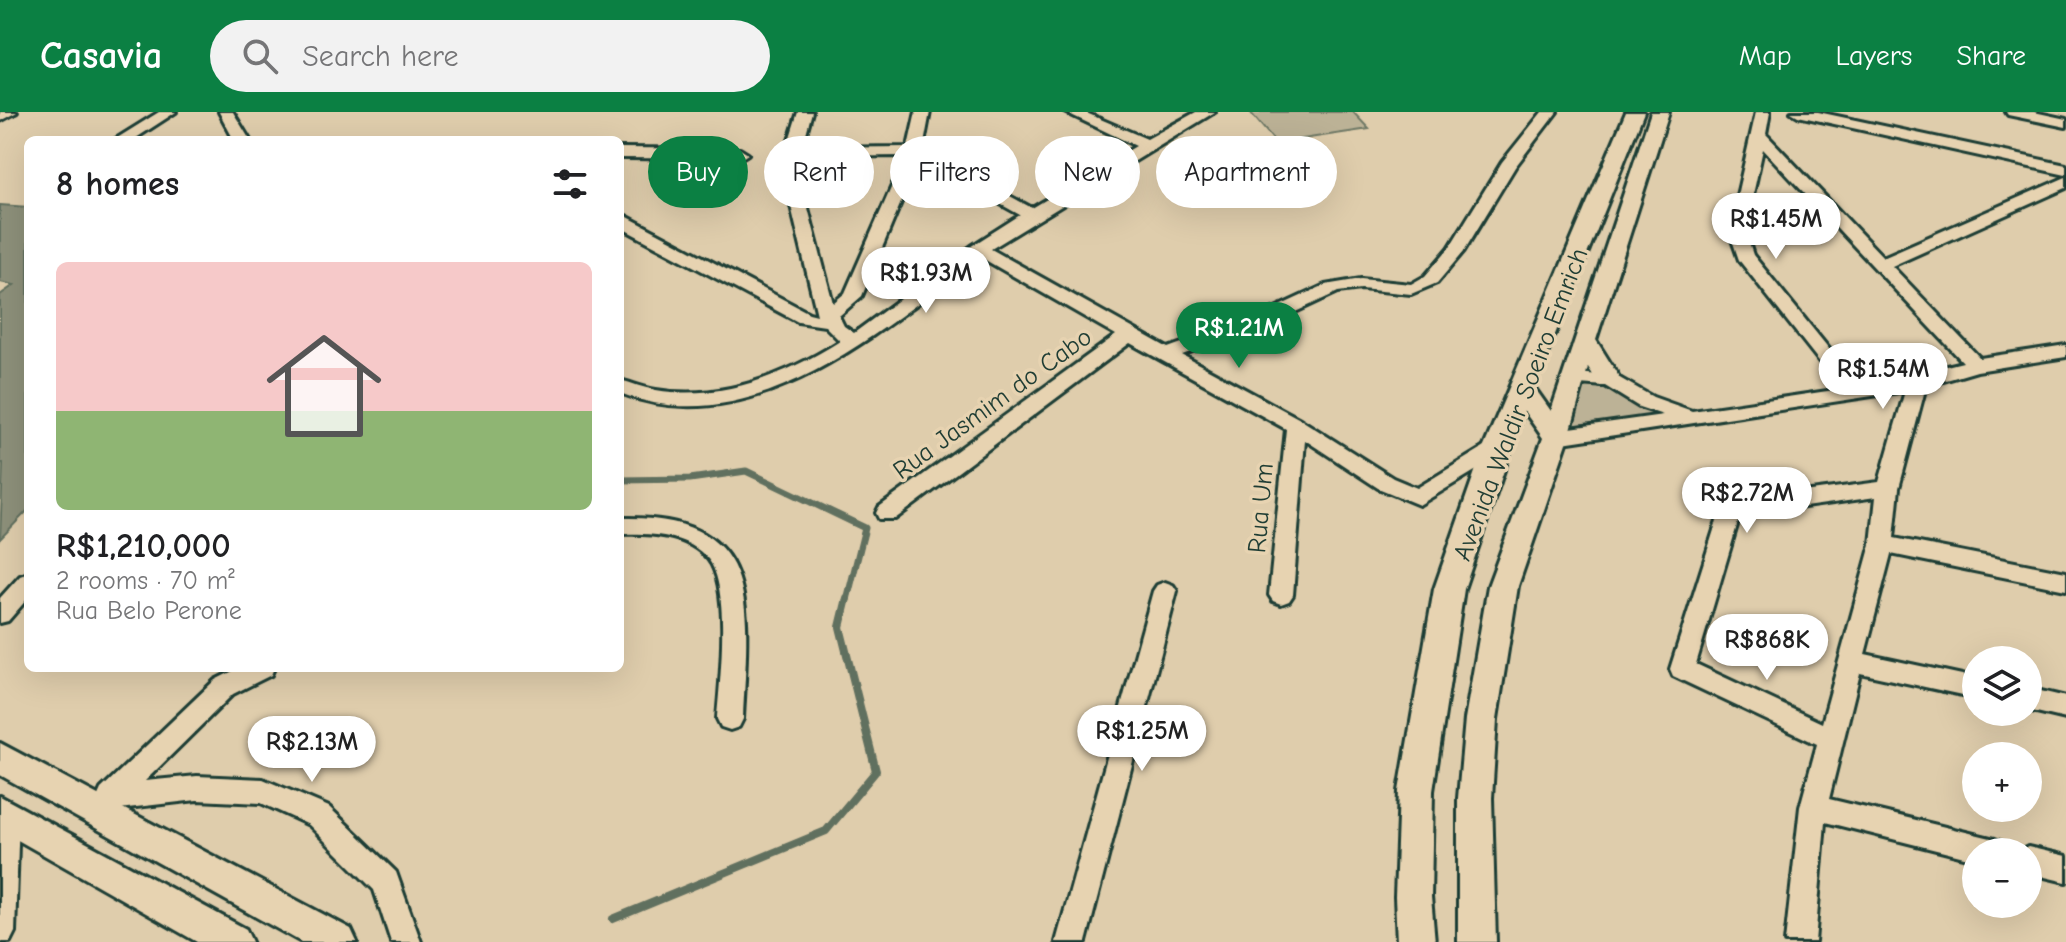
<!DOCTYPE html>
<html lang="en">
<head>
<meta charset="utf-8">
<style>
  :root { --surface:#fff; --page:#f2f2f2; --text:#202124; --muted:#757577; --line:#e0e0e0; --accent:#0b8043 }
  body { margin:0; font-family:"Comic Neue",sans-serif; background:var(--page); color:var(--text); height:100vh; display:flex; flex-direction:column; font-size:30px; white-space:nowrap }
  * { box-sizing:border-box; margin:0 }
  p { font-size:26px; color:var(--muted) }
  .icon { flex:none; width:44px; height:44px; fill:none; stroke:currentColor; stroke-width:2; stroke-linecap:round; stroke-linejoin:round }
  .map { position:relative; flex:1; overflow:hidden }
  .sheet { position:absolute; left:24px; top:24px; width:600px; height:536px; display:flex; flex-direction:column; background:var(--surface); border-radius:12px; box-shadow:0 8px 32px #0002 }
  .sheet>* { flex:none }
  .guide { position:absolute; left:648px; top:24px; width:760px; height:72px; display:flex; gap:16px }
  .tools { position:absolute; left:1962px; top:534px; display:grid; gap:16px }
  .tools a { display:grid; place-items:center; width:80px; height:80px; border-radius:50%; background:var(--surface); box-shadow:0 8px 32px #0002; font-size:40px }
  .price { position:absolute; translate:-50% -68px; padding:0 18px; border-radius:28px; background:#fff; color:#222; font-size:26px; line-height:52px; filter:drop-shadow(0 2px 4px #0008) }
  .price::after { content:''; position:absolute; left:50%; top:48px; width:24px; height:18px; margin-left:-12px; background:inherit; clip-path:polygon(0 0,100% 0,50% 100%) }
  .price.on { background:var(--accent); color:#fff }
  ul { padding:0; list-style:none }
  li { display:grid; align-content:center; gap:16px; height:424px; padding:0 32px }
  li+li { border-top:2px solid var(--line) }
  li span { display:grid; place-items:center; height:248px; border-radius:12px; color:#555 }
  li>.icon { margin-inline-start:auto }
  span .icon { width:144px; height:144px; fill:#fffc; stroke-width:1 }
  li b { font-size:34px }
  h2 { display:flex; justify-content:space-between; align-items:center; height:96px; padding:0 32px; font-size:34px }
  .chip { padding:0 28px; border-radius:36px; background:var(--surface); box-shadow:0 8px 32px #0002; font-size:28px; line-height:72px }
  .chip.on { background:var(--accent); color:#fff }
  header { display:flex; align-items:center; gap:48px; box-sizing:border-box; height:112px; padding:0 40px; background:var(--accent); color:#fff }
  header strong { font-size:38px }
  nav { display:flex; gap:44px; margin-inline-start:auto; font-size:28px }
  .search { width:560px; height:72px; background:var(--page); display:flex; align-items:center; gap:20px; box-sizing:border-box; padding:0 28px; border-radius:44px; color:var(--muted); font-size:30px }
  .map>svg:first-child { display:block }
</style>
</head>
<body>
<header>
<strong>Casavia</strong>
<div class="search"><svg class="icon" aria-label="search" viewBox="0 0 24 24"><circle cx="10" cy="10" r="6"/><path d="M15 15l6 6"/></svg>Search here</div>
<nav><a>Map</a><a>Layers</a><a>Share</a></nav>
</header>
<div class="map">
<svg width="2066" height="830" viewBox="0 0 2066 830">
  <rect width="100%" height="100%" fill="#dfcdac"/>
  <filter id="ink" filterUnits="userSpaceOnUse"><feTurbulence type="fractalNoise" baseFrequency=".0125" numOctaves="2"/><feDisplacementMap in="SourceGraphic" scale="16" xChannelSelector="R" yChannelSelector="G"/><feConvolveMatrix kernelMatrix="1 2 1 2 8 2 1 2 1" color-interpolation-filters="sRGB"/></filter>
  <g filter="url(#ink)">
    <g fill="#bcb296" stroke="#6e7865" stroke-width="2">
      <path d="M1250,0H1353L1369,17L1276,31Z"/>
      <path d="M1580,271L1604,273L1665,302L1572,314Z"/>
    </g>
    <path fill="#8d907a" stroke="#616f5e" stroke-width="2" d="M0,93L28,95V398L0,427L3,351H0V183L14,173L0,170Z"/>
    <g fill="none" stroke-linecap="round" stroke-linejoin="round">
      <path stroke="#616f5e" stroke-width="7" d="M620,368L690,367L746,359L865,416L847,488"/>
      <path stroke="#616f5e" stroke-width="8" d="M613,807L826,719L876,659L840,515L847,486"/>
      <g stroke="#1f3d34" stroke-width="6">
        <g id="minor">
          <path d="M0,0H17L0,9Z"/>
          <path d="M159,0H176L133,28H114Z"/>
          <path d="M219,0H233L250,28H234Z"/>
          <path d="M798,0H812L802,36L908,35L916,0H930L923,37L1032,96L1136,34L1065,0H1084L1147,27L1196,0H1215L991,137L1168,236L1262,202L1325,173L1361,167L1411,172L1425,164L1449,136L1502,50L1542,0H1557L1515,55L1464,139L1437,171L1411,182L1361,177L1338,180L1274,210L1182,243L1300,307L1393,366L1417,376L1489,332H1503L1506,337L1503,342L1419,393L1378,376L1305,328L1293,483L1289,489L1281,492L1273,489L1269,483L1286,317L1130,231L895,407H879L876,401L879,395L1116,223L980,145C881,217 753,334 620,281V268C632,271 643,276 656,278C721,289 786,263 840,229L825,214L798,210L620,115V103L626,104L809,201L817,203L787,77L785,41ZM905,44L845,181L833,191L803,77L801,45ZM919,47L1020,103L973,133L854,221L844,214L839,204L862,184Z"/>
          <path d="M1756,0H1770L1766,22L1883,145L2066,65V76L1892,154L1980,246L2066,233V245L1977,259L1926,274L1899,376L1894,426L2066,460V478L1891,442L1865,542L1976,566V586L1860,561L1829,687L1995,727L2005,731L2009,740H1976V748L1825,710L1815,830H1785L1800,695L1817,632L1673,564L1670,557L1720,399L1743,388L1879,370L1905,279L1556,332L1546,325L1556,318L1663,303L1639,295L1605,274L1566,271L1563,267L1566,263L1573,261L1616,264L1653,285L1692,299L1841,277L1739,148L1729,119ZM1763,37L1963,250L1860,275L1753,143L1745,119ZM1876,385L1871,432L1822,611L1696,552L1738,410L1748,403Z"/>
          <path d="M1791,0H1818L2066,53V63L1798,4Z"/>
          <path d="M2006,0H2034L2066,7V15L2008,3Z"/>
          <path d="M620,36L740,37L748,42L740,47L620,46Z"/>
          <path d="M620,406C766,402 748,498 743,607L739,615L730,618L721,615L717,607C720,571 731,475 708,447C687,422 650,421 620,422Z"/>
          <path d="M28,461V486L8,509L0,511V486L20,464Z"/>
          <path d="M1165,470L1173,473L1177,479L1086,830H1056L1153,479L1157,473Z"/>
          <path d="M239,556H274L271,563L233,582L145,669L197,664L263,667L329,695L396,760L421,830H391L374,778L309,713L261,691L197,688L110,698L101,695L97,686L101,677L215,568Z"/>
          <path d="M2028,576L2066,585V607L2028,598Z"/>
          <path d="M5,691L15,694L19,703L15,820L10,830H0V692Z"/>
          <path d="M2028,735L2066,744V770L2028,761V740H2018Z"/>
        </g>
      </g>
      <g stroke="#1f3d34" stroke-width="6">
        <g id="major">
          <path d="M1626,0H1644L1534,275L1551,299L1651,0H1669L1596,228L1621,268L1618,274H1600L1588,255L1569,325L1518,474L1497,607L1492,686L1496,830H1458V686L1465,607L1488,474L1543,326L1524,299L1464,477L1433,679L1431,785L1435,830H1397L1395,785L1399,679L1434,477L1483,337Z"/>
          <path d="M0,631L351,817L357,830H301L0,663Z"/>
          <path d="M0,684L246,817L252,830H197L0,718Z"/>
        </g>
      </g>
      <use href="#minor" fill="#e7d3b1" fill-rule="evenodd"/>
      <use href="#major" fill="#e7d3b1" fill-rule="evenodd"/>
    </g>
  </g>
  <g text-anchor="middle" stroke-width="7" stroke-linejoin="round" paint-order="stroke">
    <g font-size="26" fill="#1f3d34" stroke="#e7d3b1">
      <text transform="translate(992 291) rotate(-36)" y="9">Rua Jasmim do Cabo</text>
      <text transform="translate(1520 292) rotate(-69)" y="9">Avenida Waldir Soeiro Emrich</text>
      <text transform="translate(1260 396) rotate(-85)" y="9">Rua Um</text>
    </g>
  </g>
</svg>
<div class="tools">
<a><svg class="icon" aria-label="layers" viewBox="0 0 24 24"><path d="M12 4l9 5-9 5-9-5zM3 14l9 5 9-5"/></svg></a>
<a>+</a>
<a>−</a>
</div>
<b class="price" style="left:1776px;top:149px">R$1.45M</b>
<b class="price" style="left:926px;top:203px">R$1.93M</b>
<b class="price on" style="left:1239px;top:258px">R$1.21M</b>
<b class="price" style="left:1883px;top:299px">R$1.54M</b>
<b class="price" style="left:1747px;top:423px">R$2.72M</b>
<b class="price" style="left:1767px;top:570px">R$868K</b>
<b class="price" style="left:1142px;top:661px">R$1.25M</b>
<b class="price" style="left:312px;top:672px">R$2.13M</b>
<div class="guide">
<a class="chip on">Buy</a>
<a class="chip">Rent</a>
<a class="chip">Filters</a>
<a class="chip">New</a>
<a class="chip">Apartment</a>
</div>
<section class="sheet">
<h2>8 homes<svg class="icon" aria-label="filters" viewBox="0 0 24 24"><path d="M4 7h16M4 17h16"/><circle cx="9" cy="7" r="2"/><circle cx="15" cy="17" r="2"/></svg></h2>
<ul>
<li><span style="background:linear-gradient(#f6c9c9 60%,#8fb573 0)"><svg class="icon" aria-label="home" viewBox="0 0 24 24"><path d="M3 11l9-7 9 7M6 9v11h12V9"/></svg></span><div><b>R$1,210,000</b><p>2 rooms · 70 m²</p><p>Rua Belo Perone</p></div></li>
</ul>
</section>
</div>
</body>
</html>
